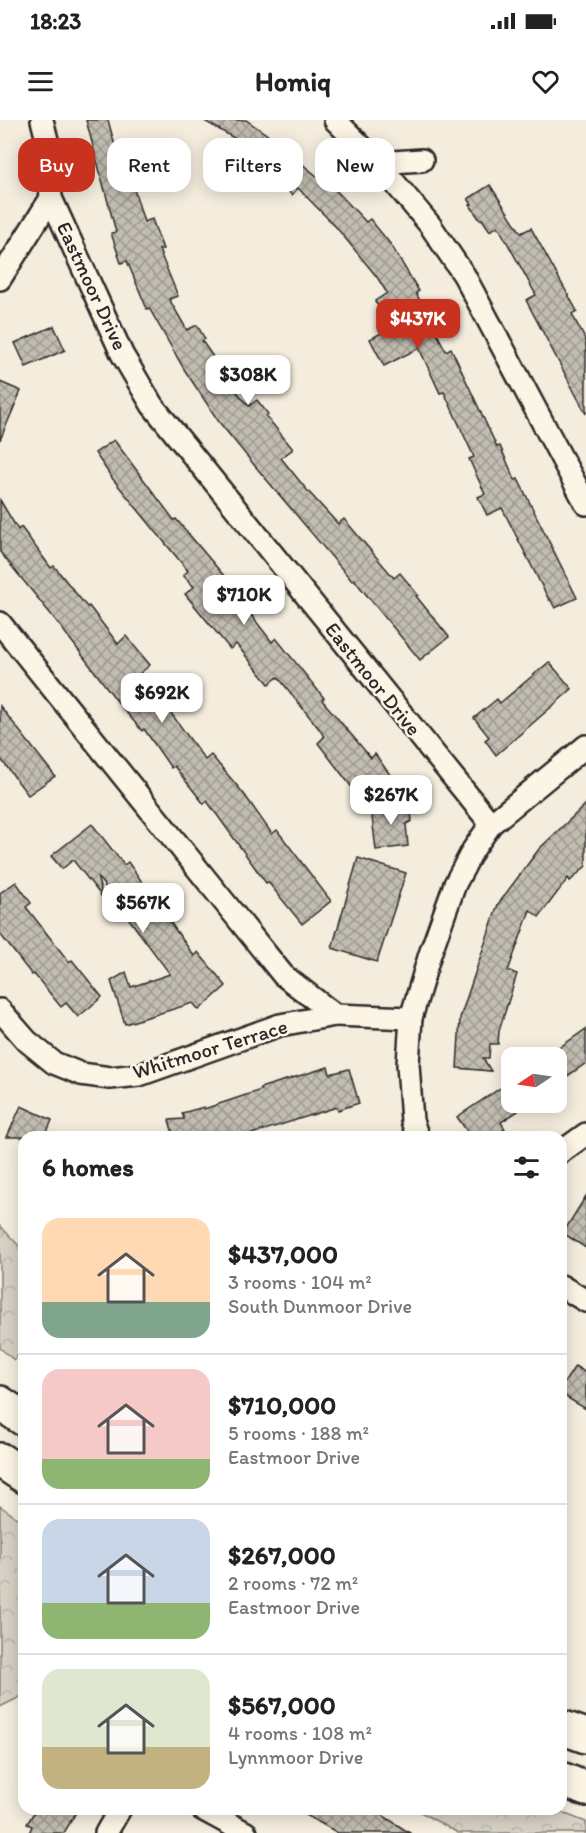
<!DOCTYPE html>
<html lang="en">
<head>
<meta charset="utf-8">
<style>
  :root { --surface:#fff; --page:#f2f2f2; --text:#222; --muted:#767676; --line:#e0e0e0; --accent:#c8321e }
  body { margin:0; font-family:Itim,sans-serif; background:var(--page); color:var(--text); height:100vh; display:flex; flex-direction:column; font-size:22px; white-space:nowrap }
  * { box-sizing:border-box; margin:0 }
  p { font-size:20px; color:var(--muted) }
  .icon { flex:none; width:33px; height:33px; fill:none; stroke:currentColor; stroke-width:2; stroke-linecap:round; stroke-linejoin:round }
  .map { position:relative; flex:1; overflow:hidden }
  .sheet { position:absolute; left:18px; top:1011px; width:549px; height:684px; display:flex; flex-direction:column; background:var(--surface); border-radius:18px; box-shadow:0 3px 15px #0003 }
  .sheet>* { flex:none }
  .hud { position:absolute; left:18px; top:18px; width:550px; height:54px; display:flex; gap:12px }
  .needle { width:39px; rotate:257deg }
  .tools { position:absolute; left:501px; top:927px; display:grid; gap:12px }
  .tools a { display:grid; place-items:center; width:66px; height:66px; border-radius:12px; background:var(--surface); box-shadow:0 3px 15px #0003; font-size:30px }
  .price { position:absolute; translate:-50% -51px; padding:0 14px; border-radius:12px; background:#fff; color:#222; font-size:20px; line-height:39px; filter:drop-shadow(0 2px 3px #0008) }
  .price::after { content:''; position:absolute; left:50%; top:36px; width:18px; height:14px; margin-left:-9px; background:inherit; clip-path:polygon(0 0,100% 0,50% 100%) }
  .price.selected { background:var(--accent); color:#fff }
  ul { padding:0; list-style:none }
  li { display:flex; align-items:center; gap:18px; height:150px; padding:0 24px }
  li+li { border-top:2px solid var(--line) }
  li span { display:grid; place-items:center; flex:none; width:168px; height:120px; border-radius:18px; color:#555 }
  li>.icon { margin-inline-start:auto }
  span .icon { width:72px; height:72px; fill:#fffc; stroke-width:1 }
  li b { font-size:26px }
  h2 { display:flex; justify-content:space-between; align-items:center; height:72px; padding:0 24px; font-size:26px }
  .pill { padding:0 21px; border-radius:18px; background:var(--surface); box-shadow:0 3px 15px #0003; font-size:21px; line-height:54px }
  .pill.selected { background:var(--accent); color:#fff }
  .status { display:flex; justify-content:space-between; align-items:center; height:42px; padding:0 30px; background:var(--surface); direction:ltr }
  .status svg { height:16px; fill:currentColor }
  header { display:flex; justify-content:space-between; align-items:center; height:78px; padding:0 24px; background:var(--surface); font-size:27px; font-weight:700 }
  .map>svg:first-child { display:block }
</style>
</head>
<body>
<div class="status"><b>18:23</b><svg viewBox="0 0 49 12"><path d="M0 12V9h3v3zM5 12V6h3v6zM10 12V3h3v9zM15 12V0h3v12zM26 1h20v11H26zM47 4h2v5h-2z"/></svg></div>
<header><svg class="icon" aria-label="menu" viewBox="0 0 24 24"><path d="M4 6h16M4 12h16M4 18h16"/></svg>Homiq<svg class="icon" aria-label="heart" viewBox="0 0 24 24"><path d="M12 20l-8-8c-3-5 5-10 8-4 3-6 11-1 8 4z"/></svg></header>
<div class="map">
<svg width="586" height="1713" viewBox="0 0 586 1713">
  <defs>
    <pattern id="forest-crowns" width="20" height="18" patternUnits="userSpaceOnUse" patternTransform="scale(1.5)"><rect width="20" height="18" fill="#d6d1c4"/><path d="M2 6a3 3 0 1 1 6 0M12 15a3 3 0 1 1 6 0" fill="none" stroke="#b8b4a9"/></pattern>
    <pattern id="building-cross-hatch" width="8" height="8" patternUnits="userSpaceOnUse" patternTransform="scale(1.5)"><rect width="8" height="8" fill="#c2bdb1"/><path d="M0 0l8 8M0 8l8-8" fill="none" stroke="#9e9a90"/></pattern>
  </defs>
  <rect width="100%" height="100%" fill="#f4edde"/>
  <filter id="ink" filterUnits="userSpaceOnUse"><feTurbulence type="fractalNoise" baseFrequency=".0167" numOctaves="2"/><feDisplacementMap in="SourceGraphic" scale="12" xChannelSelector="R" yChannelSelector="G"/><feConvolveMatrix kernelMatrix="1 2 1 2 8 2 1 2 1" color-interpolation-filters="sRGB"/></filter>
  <g filter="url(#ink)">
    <g fill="url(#forest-crowns)" stroke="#807e78" stroke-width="1.5">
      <path d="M0,1106L24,1131V1228L14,1240L0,1228Z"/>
      <path d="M0,1386L24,1403V1575L0,1587Z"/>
      <path d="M415,1689H553L586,1702V1713H458Z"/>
    </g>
    <g fill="url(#building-cross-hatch)" stroke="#2b2b2b" stroke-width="1.5">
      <path d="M86,0H108L122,51L141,45L147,65L134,69L144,102L152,99L163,129L159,130L178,176L169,179L187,210L197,205L205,219L202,221L227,257L225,258L249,286L257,280L268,294L266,296L293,329L281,338L306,369L338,404L344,399L394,458L400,453L418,475L416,476L449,517L420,540L360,467L354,459L352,461L255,346L219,302L184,249L149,188L147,189L127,141L121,143L111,113L116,112Z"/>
      <path d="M203,0H246L278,22L277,23L330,67L331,65L366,102L370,99L391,125L419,171L416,173L446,231L451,228L497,327L500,326L515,360L518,359L577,478L555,488L550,479L549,480L502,388L487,395L478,377L485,374L469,339L474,337L444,272L440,273L419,228L384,246L370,219L391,208L375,181L387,173L377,157L336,107L298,68L292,75L280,64L285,59L257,36L254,41L239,31L244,24Z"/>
      <path d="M490,65L521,113L531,108L577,191L572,194L586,221V294L526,180L536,175L498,106L490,111L482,99L480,100L470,85L472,84L468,79Z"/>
      <path d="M54,206L65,230L26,247L15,223Z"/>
      <path d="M0,262L21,271L0,320Z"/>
      <path d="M114,320L174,400L176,399L230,463L228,465L272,522L276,518L324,578L322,580L371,638L375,634L391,656L360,678L318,623L324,617L320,610L278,557L269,564L236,524L230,529L185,474L194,467L183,455L188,451L112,358L95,333Z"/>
      <path d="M0,380L18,410L21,407L51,448L54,446L87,487L89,486L118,524L126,516L150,545L139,554L169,588L168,589L205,640L211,635L244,674L272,714L277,710L331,781L302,804L268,762L266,763L207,681L204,684L174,646L171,648L144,609L142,611L120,585L54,498L0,432Z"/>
      <path d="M549,542L572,569L496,635L485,620L489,617L474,598L497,579L500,583Z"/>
      <path d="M0,586L55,656L28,675L0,638Z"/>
      <path d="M410,684L412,701L406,704L408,726L376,730L371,689Z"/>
      <path d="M586,684V746L570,761L568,758L539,797L530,790L508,851L517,854L499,911L498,924H490L489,938H483L491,951L457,948L460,898L498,784L539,729Z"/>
      <path d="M92,704L124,745L128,742L194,836L198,832L226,866L199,890L193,883L125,904L111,861L126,852L131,867L170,854L97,756L103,778L73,740L62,749L51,736Z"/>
      <path d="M358,738L406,753L377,842L332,828Z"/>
      <path d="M16,762L31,783L26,787L69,842L72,840L102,877L78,897L66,883L61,887L34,854L32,855L0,814V773Z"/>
      <path d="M586,909V943L556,964V930Z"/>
      <path d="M328,947L330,954L349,949L359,983L338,990L337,987L242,1017H174L169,1000L184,999L182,993L204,987V989L261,970L260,968Z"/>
      <path d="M502,967L518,991L501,1002L505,1009L494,1017H471L457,997Z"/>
      <path d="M21,986L52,1000L45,1017H7Z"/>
      <path d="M586,1076V1128L563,1113Z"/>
      <path d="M575,1246L586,1253V1289L561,1274V1268Z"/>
      <path d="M36,1689H78L64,1713H29L32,1706L27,1704Z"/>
      <path d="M295,1689H373L410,1713H338Z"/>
    </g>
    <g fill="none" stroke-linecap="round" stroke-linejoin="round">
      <g stroke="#2b2b2b" stroke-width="26">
        <g id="minor">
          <path d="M42,0L47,20L51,78L122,234L152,285L491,704"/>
          <path d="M335,0L378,43L430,105L464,155L586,384"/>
          <path d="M378,43L422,40"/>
          <path d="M0,159L51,78"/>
          <path d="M0,503L283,855L335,895L411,898"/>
          <path d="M0,890L27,921L54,943L81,954L110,958L139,955L280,905L335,895"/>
          <path d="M418,1017L412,1001L408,944L411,898L430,834L455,764L473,730L491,704L586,626"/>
          <path d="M561,1032L586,1014"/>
          <path d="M561,1166L586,1181"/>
          <path d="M202,1689L246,1713"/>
          <path d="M106,1713L120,1689"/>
        </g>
      </g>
      <g stroke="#2b2b2b" stroke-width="38">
        <g id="trunk">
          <path d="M0,1283L24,1299"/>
          <path d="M0,1340L24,1356"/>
          <path d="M561,1607L586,1616"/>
          <path d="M561,1659L586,1669"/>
        </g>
      </g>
      <use href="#minor" stroke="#fcf5e5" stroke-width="21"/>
      <use href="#trunk" stroke="#fcf5e5" stroke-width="33"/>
    </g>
  </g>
  <g text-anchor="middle" stroke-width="5" stroke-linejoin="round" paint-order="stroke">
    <g font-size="21" fill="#2b2b2b" stroke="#fcf5e5">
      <text transform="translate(92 166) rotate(65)" y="7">Eastmoor Drive</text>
      <text transform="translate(373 559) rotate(51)" y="7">Eastmoor Drive</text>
      <text transform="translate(210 929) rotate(-17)" y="7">Whitmoor Terrace</text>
    </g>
  </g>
</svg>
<div class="tools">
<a><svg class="needle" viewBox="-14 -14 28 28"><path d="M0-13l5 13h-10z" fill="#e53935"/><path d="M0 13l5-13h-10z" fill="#767676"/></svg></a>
</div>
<b class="price selected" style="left:418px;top:230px">$437K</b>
<b class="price" style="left:248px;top:286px">$308K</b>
<b class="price" style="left:244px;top:506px">$710K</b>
<b class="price" style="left:162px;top:604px">$692K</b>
<b class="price" style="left:391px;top:706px">$267K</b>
<b class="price" style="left:143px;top:814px">$567K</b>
<div class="hud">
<a class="pill selected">Buy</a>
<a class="pill">Rent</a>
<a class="pill">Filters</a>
<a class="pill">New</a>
</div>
<section class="sheet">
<h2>6 homes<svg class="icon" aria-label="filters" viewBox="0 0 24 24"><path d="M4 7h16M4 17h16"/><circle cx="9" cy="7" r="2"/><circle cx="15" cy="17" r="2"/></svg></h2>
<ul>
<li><span style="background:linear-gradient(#ffd9b3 70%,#7fa58c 0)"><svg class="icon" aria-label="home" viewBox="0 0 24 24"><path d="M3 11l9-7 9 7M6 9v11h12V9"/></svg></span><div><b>$437,000</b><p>3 rooms · 104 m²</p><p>South Dunmoor Drive</p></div></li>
<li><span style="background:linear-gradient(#f6c9c9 75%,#8fb573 0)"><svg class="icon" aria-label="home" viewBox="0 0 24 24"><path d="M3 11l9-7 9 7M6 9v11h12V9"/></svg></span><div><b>$710,000</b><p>5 rooms · 188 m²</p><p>Eastmoor Drive</p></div></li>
<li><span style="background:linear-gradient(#c9d6e8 70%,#8fb573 0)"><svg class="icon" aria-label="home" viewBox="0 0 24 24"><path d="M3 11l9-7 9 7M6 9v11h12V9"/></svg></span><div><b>$267,000</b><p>2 rooms · 72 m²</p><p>Eastmoor Drive</p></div></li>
<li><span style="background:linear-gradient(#dfe7d0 65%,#c2b280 0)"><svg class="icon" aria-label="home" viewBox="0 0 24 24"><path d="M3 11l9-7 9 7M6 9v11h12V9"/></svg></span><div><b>$567,000</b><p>4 rooms · 108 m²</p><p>Lynnmoor Drive</p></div></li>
</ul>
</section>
</div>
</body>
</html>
